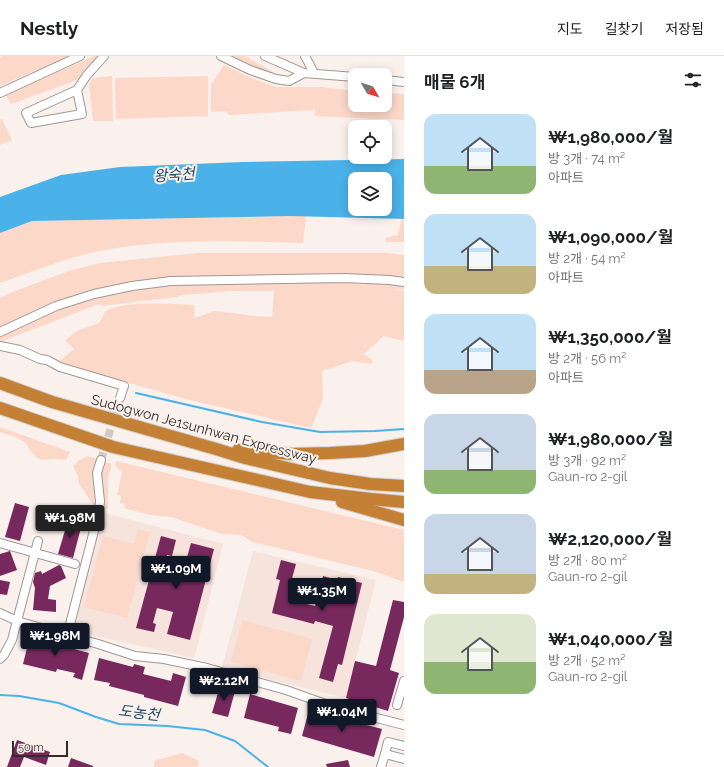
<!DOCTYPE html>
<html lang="ko">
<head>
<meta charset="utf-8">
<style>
  :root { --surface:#fff; --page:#f6f6f6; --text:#202124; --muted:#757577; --line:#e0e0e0; --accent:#111827 }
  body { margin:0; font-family:Raleway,"Noto Sans KR",sans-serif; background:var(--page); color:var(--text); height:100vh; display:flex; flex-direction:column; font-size:15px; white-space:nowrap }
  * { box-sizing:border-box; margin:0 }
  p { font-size:13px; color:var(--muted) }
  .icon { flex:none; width:22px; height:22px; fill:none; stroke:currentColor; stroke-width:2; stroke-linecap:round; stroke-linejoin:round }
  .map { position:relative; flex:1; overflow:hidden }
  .details { display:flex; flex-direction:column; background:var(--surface); width:320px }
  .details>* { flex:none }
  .needle { width:26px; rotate:128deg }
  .tools { position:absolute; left:348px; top:12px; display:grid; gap:8px }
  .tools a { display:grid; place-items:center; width:44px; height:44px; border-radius:8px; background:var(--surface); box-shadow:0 2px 10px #0003; font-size:20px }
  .scale { position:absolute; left:12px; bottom:10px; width:56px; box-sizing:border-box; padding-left:4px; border:2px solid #302d2b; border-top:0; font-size:11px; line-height:14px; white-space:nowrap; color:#302d2b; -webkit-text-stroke:3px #faf0ec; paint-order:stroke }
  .price { position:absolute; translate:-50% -34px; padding:0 9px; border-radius:4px; background:var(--accent); color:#fff; font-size:13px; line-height:26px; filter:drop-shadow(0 1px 2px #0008) }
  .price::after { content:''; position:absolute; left:50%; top:24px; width:12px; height:9px; margin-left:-6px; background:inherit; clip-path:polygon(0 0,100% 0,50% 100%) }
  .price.current { background:#222; color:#fff }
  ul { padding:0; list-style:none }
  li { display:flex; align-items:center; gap:12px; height:100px; padding:0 20px }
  li span { display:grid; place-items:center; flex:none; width:112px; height:80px; border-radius:12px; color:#555 }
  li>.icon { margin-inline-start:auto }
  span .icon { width:48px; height:48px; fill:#fffc; stroke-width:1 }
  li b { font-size:17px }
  h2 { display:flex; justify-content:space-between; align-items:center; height:48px; padding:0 20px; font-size:17px }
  header { display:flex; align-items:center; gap:24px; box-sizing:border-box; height:56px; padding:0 20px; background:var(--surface); border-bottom:1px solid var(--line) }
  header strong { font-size:19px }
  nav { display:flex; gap:22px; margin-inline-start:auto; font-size:14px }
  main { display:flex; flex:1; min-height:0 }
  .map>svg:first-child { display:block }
</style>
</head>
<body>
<header>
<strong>Nestly</strong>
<nav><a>지도</a><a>길찾기</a><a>저장됨</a></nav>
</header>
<main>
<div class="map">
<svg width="404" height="711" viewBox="0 0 404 711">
  <rect width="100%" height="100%" fill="#faf0ec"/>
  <g fill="#f5e3dc">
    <path d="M101,456L223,488L194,602L74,575Z"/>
    <path d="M253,495L376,524L346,642L222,612Z"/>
  </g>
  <g fill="#fcd8c9">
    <path d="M2,0H69L0,30V1Z"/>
    <path d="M94,0H97L80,23L11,48L6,39Z"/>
    <path d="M231,0H245L278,19L255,11Z"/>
    <path d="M224,9L251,22L276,31H321L355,35V49H385V37L404,38V64L315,60V54L229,59L226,55L211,56V29Z"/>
    <path d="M112,20L113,65H93L89,28L93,22Z"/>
    <path d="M208,20V60L116,63L115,22Z"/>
    <path d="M2,63L12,84L0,89V64Z"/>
    <path d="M291,160H306L303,187C235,185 166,182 99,195C65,202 32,216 0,227V177L32,165Z"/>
    <path d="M401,164H404V186H386V182L398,179Z"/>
    <path d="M198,197H387L404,199V234L395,233L404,235V285L384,280L364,298L373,305L371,308L352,305L322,315L323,343L311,372L186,343L66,309L60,305L74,293L65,284L77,275L99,267C101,264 103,259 105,256C120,244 174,248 194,249L195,262L214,255L257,260L272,261L274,235H233L182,239L177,241L102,250L99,248L0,286V242L10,237L69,215L100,207Z"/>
    <path d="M0,371L70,396L66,404L57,403L45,404L39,403L30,395L26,387L15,381L0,376Z"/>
    <path d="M88,400L111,408V411L108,423V453L102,451L101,419L103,409L96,407L93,422L97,446L96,453L79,428L78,420L73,410L78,405Z"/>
    <path d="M116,405L404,474V526L373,515L253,486L241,479L222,478L171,461L150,459L124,452L125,449L120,447L121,440L117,439L122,417L115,409Z"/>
    <path d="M138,473L150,476L127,562L84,551L103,480L134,488Z"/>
    <path d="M242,564L312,583L301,625L231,606Z"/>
    <path d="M182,697L199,705L198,711H154V705Z"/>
  </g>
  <path fill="#4ab2e9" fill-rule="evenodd" d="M404,103V163L291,160L32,165L0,177V141L61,119L120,111L242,106ZM355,123H385V153H355Z"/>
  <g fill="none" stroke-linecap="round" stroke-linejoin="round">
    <g stroke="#4ab2e9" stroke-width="2">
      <path d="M136,337L262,366L320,376L375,375L404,373"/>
      <path d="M0,639L19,640L59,647L96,661L119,668L167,670L205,674L235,685L268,711"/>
    </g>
  </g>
  <g fill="#77295d">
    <path d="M15,447L29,451L20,485L5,481Z"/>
    <path d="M68,464L82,468L73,502L58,498Z"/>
    <path d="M161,480L176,484L172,500L167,499L162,518L181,523L191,487L214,493L190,584L167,578L173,556L157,552L153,567L156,568L154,576L136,572Z"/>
    <path d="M10,495L17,514L0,520V498Z"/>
    <path d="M281,504L296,508L288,537L291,538L290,544L315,550L323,520L337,524L338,521L362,527L342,609L338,608L333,626L319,622L333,570L315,565L314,568L272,557L280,524L276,523Z"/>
    <path d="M59,509L61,510L66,522L50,530L48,543L56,544V556L33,554L35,532L33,526L35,517L41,515L42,518Z"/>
    <path d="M0,524L10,526L7,539L0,538Z"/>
    <path d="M393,544L404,546V561L390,614L399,617L388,655L346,642L355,605L376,610Z"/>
    <path d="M30,580L63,588V590L89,597L82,624L73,621L75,617L57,613L56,616L23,608Z"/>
    <path d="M99,602L133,611L134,608L145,611L143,618L171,625L173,617L186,621L178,650L144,641V639L109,630L110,627L94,624Z"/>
    <path d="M220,630L235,635L228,661L212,657Z"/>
    <path d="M250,638L298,652L291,678L278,675L279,671L244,662Z"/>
    <path d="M309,654L382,673L374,701L302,680Z"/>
    <path d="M17,684L50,696L46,709L24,701L20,711H7Z"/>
    <path d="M71,702L93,710V711H68Z"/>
    <path d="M348,704L350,711H327L326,708Z"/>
  </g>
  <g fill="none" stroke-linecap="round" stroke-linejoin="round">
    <path stroke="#d2c9c5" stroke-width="8" stroke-dasharray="8 4" stroke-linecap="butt" d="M101,404L120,342"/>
    <g stroke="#a09793" stroke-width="10">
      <g id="minor">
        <path d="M221,0L250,14L276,23L289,25L304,17L355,21"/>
        <path d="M265,0L304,17"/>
        <path d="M305,0L314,17"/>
        <path d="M385,24L404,26"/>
        <path d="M77,34L82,58L31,67L26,57L77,34L87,19L104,0"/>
        <path d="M0,37L80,0"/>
        <path d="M0,276L56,250L94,238L132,230L171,225L345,222L389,224L404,226"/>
        <path d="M0,290L20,294L40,303L47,304L60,311L124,330L120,342"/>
        <path d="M0,487L75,508"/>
        <path d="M0,557L17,565L98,588L135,600L164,603L207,612L286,634L337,652L404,669"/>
        <path d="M67,580L99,455L100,445L97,417L101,404"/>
        <path d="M0,603L4,599L12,584L38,485"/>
        <path d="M397,649L404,625"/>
        <path d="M404,690L388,686L385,698L404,703"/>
        <path d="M381,711L385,698"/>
      </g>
    </g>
    <g stroke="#d1d1d0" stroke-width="14">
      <g id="highway">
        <path d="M0,327L52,346L216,393L245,402L330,422L370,428L404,430"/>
        <path d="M0,352L113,391L310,436L371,443L404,446"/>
        <path d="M238,394L292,398L330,397L365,395L404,388"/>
        <path d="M342,446L404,464"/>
      </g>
    </g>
    <use href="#minor" stroke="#fff" stroke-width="8"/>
    <use href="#highway" stroke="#c48135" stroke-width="12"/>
  </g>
  <g text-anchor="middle" stroke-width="4" stroke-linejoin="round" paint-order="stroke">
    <g font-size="14" fill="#302d2b" stroke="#faf0ec">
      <text transform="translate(204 373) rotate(15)" y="5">Sudogwon Je1sunhwan Expressway</text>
    </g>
    <g font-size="15" font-style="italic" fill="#224d65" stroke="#faf0ec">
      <text transform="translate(174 119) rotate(-4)" y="5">왕숙천</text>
      <text transform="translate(139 657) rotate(7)" y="5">도농천</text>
    </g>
  </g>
</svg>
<div class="tools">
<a><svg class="needle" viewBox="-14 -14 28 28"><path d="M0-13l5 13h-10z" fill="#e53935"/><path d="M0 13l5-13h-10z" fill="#757577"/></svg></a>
<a><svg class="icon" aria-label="locate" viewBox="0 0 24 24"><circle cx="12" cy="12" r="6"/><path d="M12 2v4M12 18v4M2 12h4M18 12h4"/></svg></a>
<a><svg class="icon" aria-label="layers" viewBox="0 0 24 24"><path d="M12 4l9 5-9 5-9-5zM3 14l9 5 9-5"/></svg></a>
</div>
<div class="scale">50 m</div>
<b class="price current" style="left:70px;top:483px">₩1.98M</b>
<b class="price" style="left:176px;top:534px">₩1.09M</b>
<b class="price" style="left:322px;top:556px">₩1.35M</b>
<b class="price" style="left:55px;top:601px">₩1.98M</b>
<b class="price" style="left:224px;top:646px">₩2.12M</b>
<b class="price" style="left:342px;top:677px">₩1.04M</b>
</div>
<section class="details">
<h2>매물 6개<svg class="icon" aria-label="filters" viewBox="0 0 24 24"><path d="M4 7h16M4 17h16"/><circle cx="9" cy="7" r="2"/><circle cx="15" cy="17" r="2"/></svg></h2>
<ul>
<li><span style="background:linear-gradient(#bfe0f5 65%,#8fb573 0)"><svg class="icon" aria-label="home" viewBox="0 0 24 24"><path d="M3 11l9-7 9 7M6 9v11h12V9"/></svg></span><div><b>₩1,980,000/월</b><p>방 3개 · 74 m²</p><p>아파트</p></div></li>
<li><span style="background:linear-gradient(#bfe0f5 65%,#c2b280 0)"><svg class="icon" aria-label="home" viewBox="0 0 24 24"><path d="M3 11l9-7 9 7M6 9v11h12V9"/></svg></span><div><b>₩1,090,000/월</b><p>방 2개 · 54 m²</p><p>아파트</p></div></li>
<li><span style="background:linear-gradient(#bfe0f5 70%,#b9a48a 0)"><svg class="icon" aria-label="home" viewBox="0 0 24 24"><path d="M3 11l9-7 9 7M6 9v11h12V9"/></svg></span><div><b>₩1,350,000/월</b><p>방 2개 · 56 m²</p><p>아파트</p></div></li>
<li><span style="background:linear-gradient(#c9d6e8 70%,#8fb573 0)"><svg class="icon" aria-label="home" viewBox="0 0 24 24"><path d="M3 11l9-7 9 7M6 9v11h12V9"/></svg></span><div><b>₩1,980,000/월</b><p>방 3개 · 92 m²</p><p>Gaun-ro 2-gil</p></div></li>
<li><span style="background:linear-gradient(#c9d6e8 75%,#c2b280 0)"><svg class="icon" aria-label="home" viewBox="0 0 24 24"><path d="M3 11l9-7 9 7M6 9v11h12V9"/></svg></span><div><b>₩2,120,000/월</b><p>방 2개 · 80 m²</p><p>Gaun-ro 2-gil</p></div></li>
<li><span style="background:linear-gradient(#dfe7d0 60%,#8fb573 0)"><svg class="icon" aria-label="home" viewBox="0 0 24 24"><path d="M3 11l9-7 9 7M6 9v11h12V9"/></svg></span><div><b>₩1,040,000/월</b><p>방 2개 · 52 m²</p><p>Gaun-ro 2-gil</p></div></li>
</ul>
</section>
</main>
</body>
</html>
